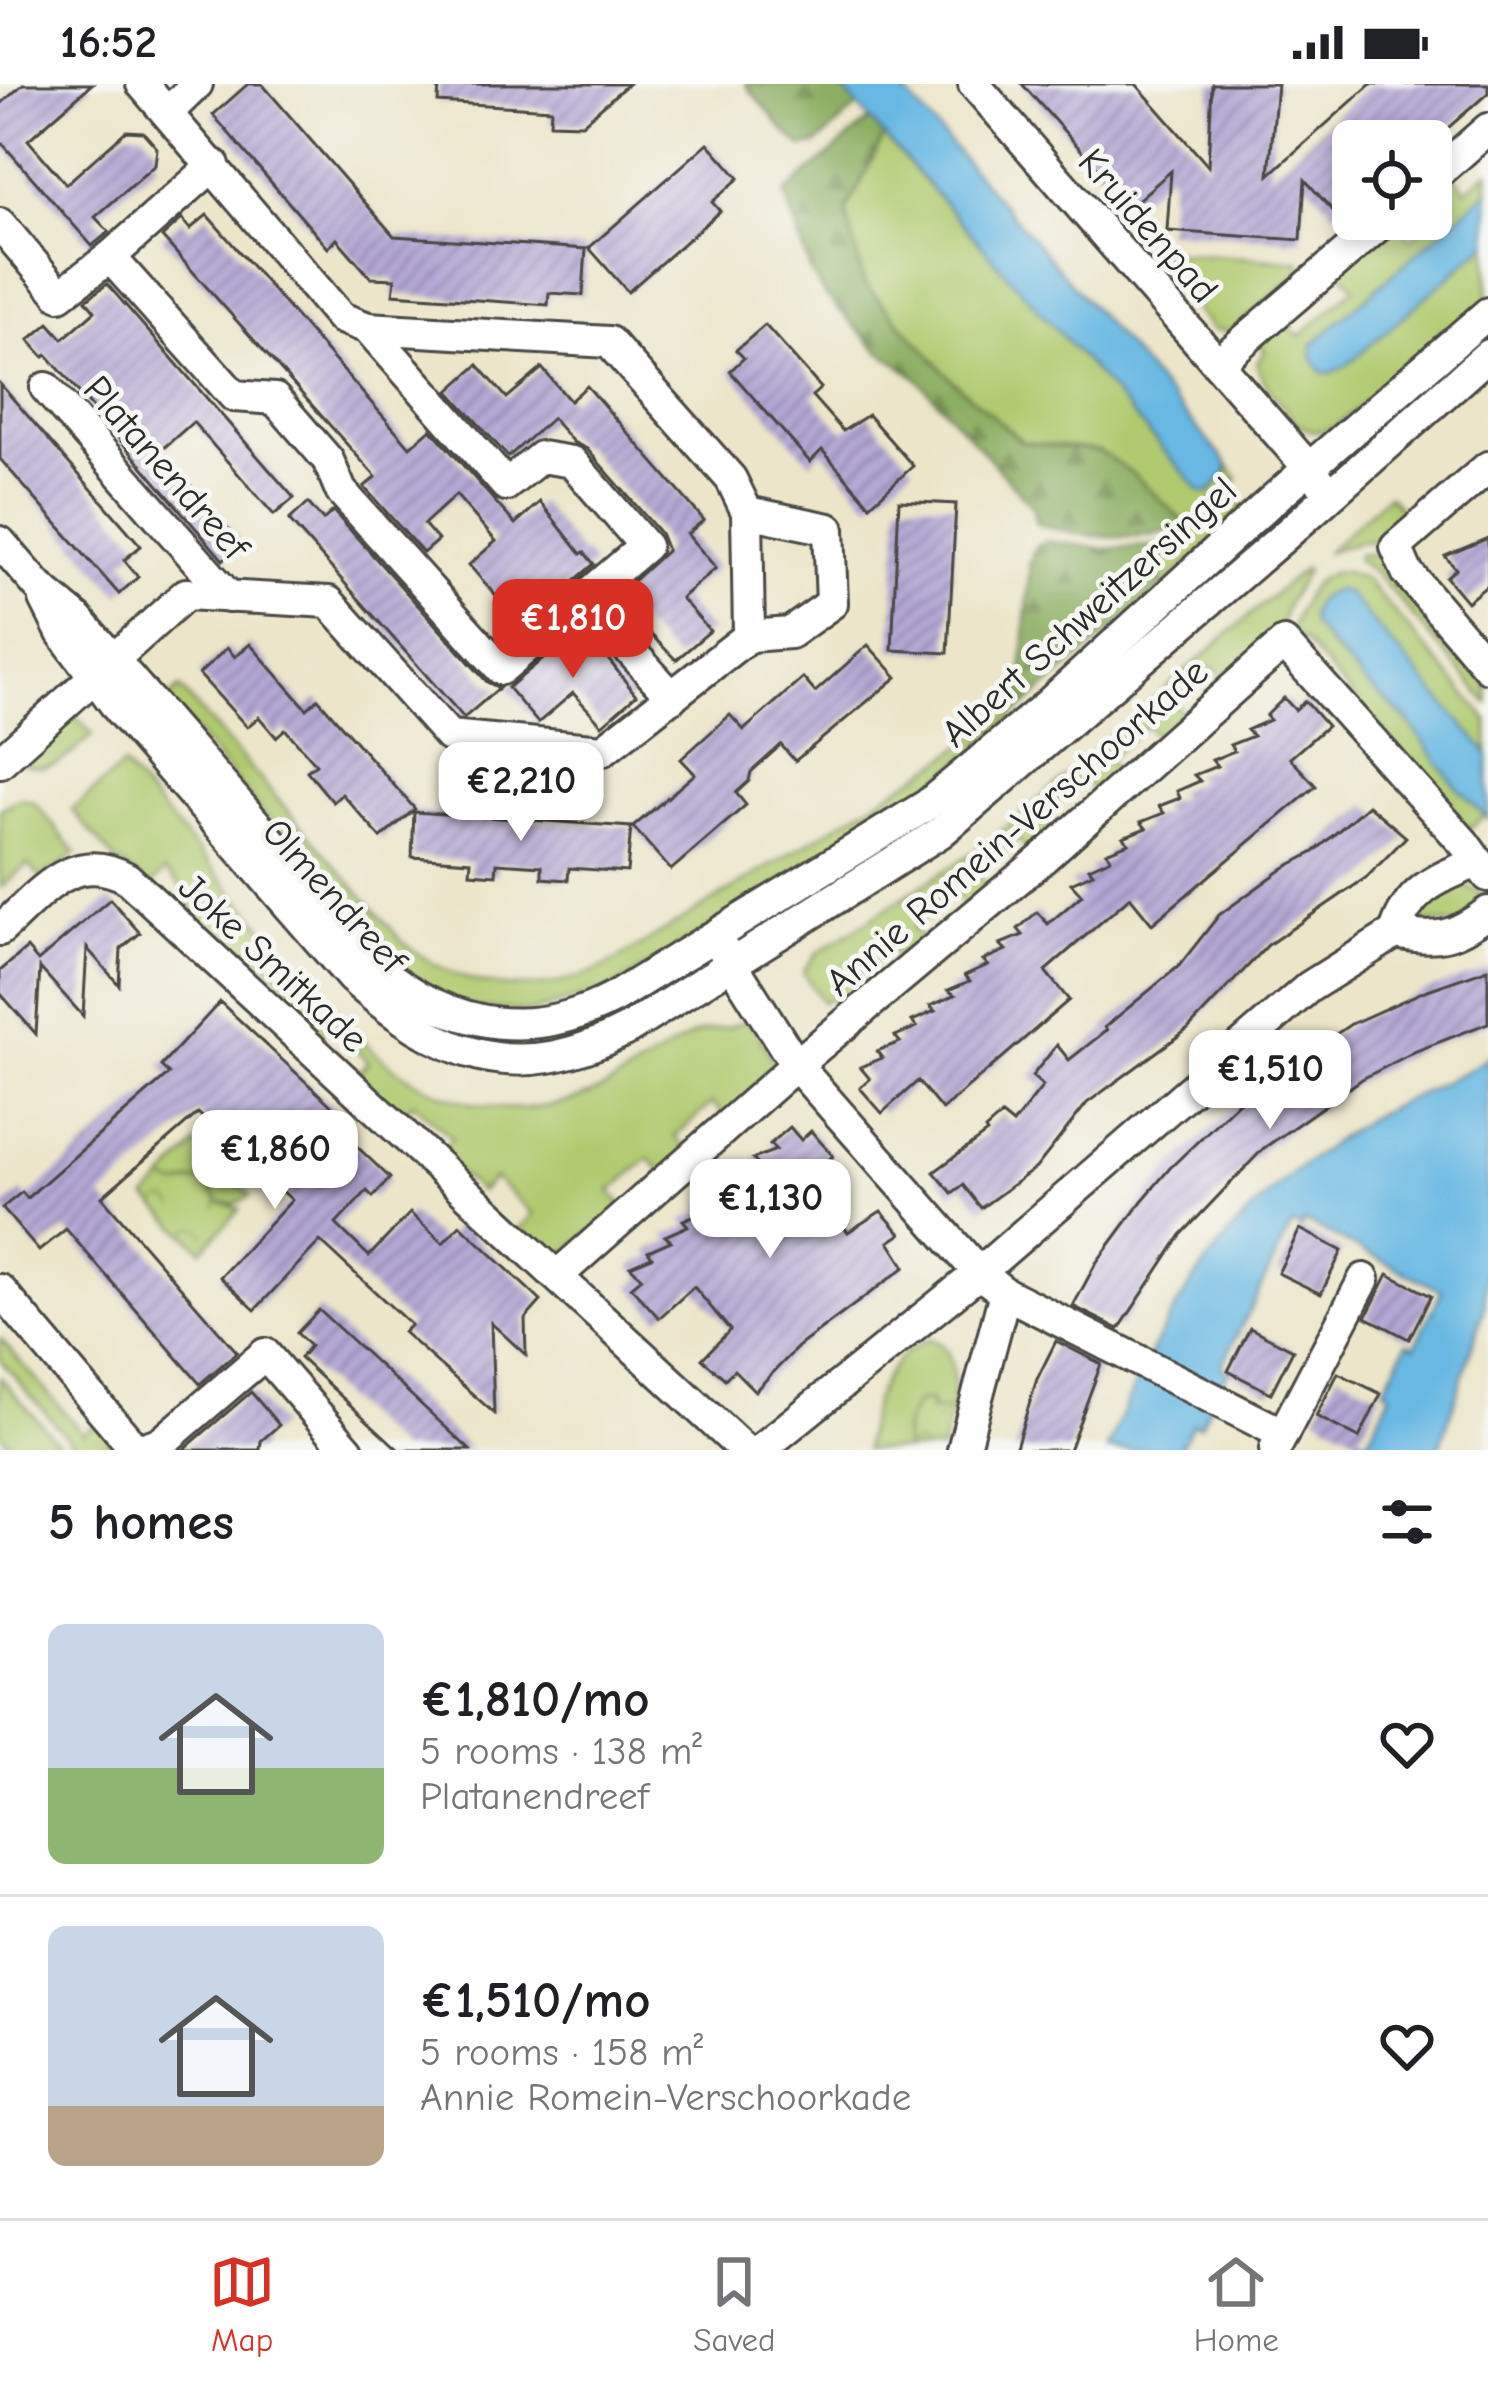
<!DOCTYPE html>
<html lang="en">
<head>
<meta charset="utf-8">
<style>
  :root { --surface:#fff; --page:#f6f6f6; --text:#202124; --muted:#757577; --line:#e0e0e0; --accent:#d93025 }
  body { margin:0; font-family:"Comic Neue",sans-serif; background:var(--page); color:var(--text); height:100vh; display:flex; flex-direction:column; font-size:45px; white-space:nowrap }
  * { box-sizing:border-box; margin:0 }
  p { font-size:39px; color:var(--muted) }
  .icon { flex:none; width:66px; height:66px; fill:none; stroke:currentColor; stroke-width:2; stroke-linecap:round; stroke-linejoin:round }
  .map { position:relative; height:1366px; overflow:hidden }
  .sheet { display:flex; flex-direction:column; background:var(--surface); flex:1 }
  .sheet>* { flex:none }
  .buttons { position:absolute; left:1332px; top:36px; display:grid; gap:24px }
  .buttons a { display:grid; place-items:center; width:120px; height:120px; border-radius:18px; background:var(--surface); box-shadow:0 6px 18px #0003; font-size:60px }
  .price { position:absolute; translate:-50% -102px; padding:0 27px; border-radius:24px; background:#fff; color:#222; font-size:39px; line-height:78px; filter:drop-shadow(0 3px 6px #0008) }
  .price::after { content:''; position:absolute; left:50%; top:72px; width:36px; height:27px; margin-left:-18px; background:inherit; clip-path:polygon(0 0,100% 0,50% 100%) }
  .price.active { background:var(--accent); color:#fff }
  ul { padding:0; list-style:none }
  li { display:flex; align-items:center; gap:36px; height:300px; padding:0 48px }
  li+li { border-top:3px solid var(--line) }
  li span { display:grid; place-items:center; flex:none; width:336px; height:240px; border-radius:18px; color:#555 }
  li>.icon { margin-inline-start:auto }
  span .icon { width:144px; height:144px; fill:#fffc; stroke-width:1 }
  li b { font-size:51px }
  h2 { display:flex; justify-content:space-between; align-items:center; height:144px; padding:0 48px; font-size:51px }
  .status { display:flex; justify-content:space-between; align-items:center; height:84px; padding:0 60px; background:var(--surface); direction:ltr }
  .status svg { height:33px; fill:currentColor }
  .menu { display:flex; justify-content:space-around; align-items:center; height:168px; border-top:3px solid var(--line); background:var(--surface); font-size:33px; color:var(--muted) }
  .menu a { display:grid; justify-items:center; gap:6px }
  .menu .active { color:var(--accent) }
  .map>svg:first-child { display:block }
</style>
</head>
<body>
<div class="status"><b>16:52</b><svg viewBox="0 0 49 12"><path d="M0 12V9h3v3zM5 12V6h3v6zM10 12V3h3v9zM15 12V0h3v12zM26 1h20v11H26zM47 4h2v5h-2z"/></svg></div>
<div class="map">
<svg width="1488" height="1366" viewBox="0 0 1488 1366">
  <defs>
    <pattern id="forest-firs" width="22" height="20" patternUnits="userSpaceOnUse" patternTransform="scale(3)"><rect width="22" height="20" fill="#8cae62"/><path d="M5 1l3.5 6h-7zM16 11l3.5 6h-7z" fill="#738e51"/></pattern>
    <pattern id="park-crowns" width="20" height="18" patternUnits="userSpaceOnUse" patternTransform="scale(3)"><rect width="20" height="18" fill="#b1ca6f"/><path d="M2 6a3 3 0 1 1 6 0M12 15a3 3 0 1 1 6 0" fill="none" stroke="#90a45b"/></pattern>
    <pattern id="building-hatch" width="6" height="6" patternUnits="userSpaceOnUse" patternTransform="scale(3)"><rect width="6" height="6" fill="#b4a7d5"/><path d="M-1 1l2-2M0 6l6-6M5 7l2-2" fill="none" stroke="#9388ad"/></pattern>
  </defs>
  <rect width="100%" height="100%" fill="#f6f6f2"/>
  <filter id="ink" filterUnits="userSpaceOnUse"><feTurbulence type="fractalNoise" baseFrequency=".00833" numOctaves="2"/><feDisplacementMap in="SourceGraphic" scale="24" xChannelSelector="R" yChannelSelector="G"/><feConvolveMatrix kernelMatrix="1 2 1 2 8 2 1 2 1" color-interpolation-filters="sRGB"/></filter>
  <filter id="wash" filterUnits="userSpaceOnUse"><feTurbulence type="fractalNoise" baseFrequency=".004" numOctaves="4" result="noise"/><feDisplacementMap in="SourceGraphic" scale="48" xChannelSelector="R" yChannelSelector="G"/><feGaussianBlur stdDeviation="2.7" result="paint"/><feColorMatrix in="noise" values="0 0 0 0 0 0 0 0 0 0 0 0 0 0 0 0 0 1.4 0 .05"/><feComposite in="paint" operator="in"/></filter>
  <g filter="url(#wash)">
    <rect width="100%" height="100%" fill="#ece5c9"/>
    <g fill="#b1ca6f" stroke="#6e7a4d" stroke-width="3">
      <path d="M884,52L1201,407L1228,387L1226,378L1238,395L1187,441L1133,390L1099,367L1023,358L953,297L864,199L846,128Z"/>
      <path d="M1488,88V107L1313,260L1347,281L1488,159V219L1334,343C1324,346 1315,350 1305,344C1291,336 1259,294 1257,279L1265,267L1260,260L1285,238L1299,253L1355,204L1340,185L1395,137L1411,155L1448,123L1435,107L1453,92L1467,106Z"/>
      <path d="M1155,167L1298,177L1304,184L1232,247L1213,246L1149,172Z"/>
      <path d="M1388,411L1412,437L1383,457L1357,458L1325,469Z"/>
      <path d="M1232,412L1247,429L1160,504L1163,461L1189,451Z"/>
      <path d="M1373,470L1379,472L1385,484L1488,603V619L1375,488L1357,477L1358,471Z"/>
      <path d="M1303,485L1306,487L1287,519L1274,559L1228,599L1213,583L1174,618L1187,634L1161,656L1146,642L1107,676L1119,692L1097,711L1083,696L1043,731L1056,747L1030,769L1017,754L977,789L989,805L967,824L953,809L913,844L926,860L904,879L889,865L850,899L863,915L842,930L832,913L822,918L803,888L816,870L992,756Z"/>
      <path d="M1343,487L1365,495L1488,636V669L1457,635L1310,536C1335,577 1376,602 1407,637C1435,667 1454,703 1485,731L1469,745L1303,556L1290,548C1301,520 1308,490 1343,487Z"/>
      <path d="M180,604L401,856C461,909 536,916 607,882L943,676L980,649L1021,611L1027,620L924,708L610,906L531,928L465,922L396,887L167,615Z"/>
      <path d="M75,631L93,651C68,672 57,690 23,680Z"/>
      <path d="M123,682L370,964C428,1018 510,1041 586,1012C624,997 655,971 691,952C708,943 727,947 744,937L751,939L775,980L727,1033L712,1019L675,1052L688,1067L663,1089L649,1074L611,1107L624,1123L559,1173H551L519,1145L533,1130L494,1094L480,1108L438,1070L452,1054L413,1019L399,1033L355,992L368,977L330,940L315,955L274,917L288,901L249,865L234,880L181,830L195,815L165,787L151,802L115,776L72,726Z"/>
      <path d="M22,714L35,719L76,769L42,795L28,780L0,804V725Z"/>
      <path d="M1464,802L1481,808L1485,817L1458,841L1416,838L1414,826L1448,803Z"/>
      <path d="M196,1061L250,1111C239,1121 231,1121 218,1117L209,1100L192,1097L177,1102L164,1096Z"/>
      <path d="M0,1254L83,1350L99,1337L110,1358L101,1366H78L0,1276Z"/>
      <path d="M931,1255C959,1266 953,1300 952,1325L909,1331L903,1351L905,1366H865C867,1324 886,1269 931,1255Z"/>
      <path d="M0,1293L64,1366H15L0,1349Z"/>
    </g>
    <g fill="url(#forest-firs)" stroke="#5c6c46" stroke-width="3">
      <path d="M745,0H838L858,22L816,61L802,63L786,49Z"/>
      <path d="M870,36L884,52L846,128L864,199L953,297L1022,358L1099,367L1133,390L1187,441C1138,459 1085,455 1036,439L1032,422L916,293L876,264L824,210L811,189L785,109Z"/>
      <path d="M1045,457L1105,465L1163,461L1160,504L1027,620L1021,611L1030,478L1036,461Z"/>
    </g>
    <g fill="url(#park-crowns)" stroke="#6e7a4d" stroke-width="3">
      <path d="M164,1096L177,1102L204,1096L218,1117L240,1125L202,1166L147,1114Z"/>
      <path d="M931,1317L930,1327L952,1325L942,1366H905C900,1347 908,1334 917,1318Z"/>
    </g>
    <g fill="#68b8e3" stroke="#4a7287" stroke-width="3">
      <path d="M838,0H898L1226,378L1228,387L1209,409L1201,408Z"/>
      <path d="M1488,107V159L1347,281L1331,289L1322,288L1312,273L1313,260Z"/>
      <path d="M1339,506L1347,509L1488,669V735L1454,700L1406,634L1368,602L1312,541C1306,523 1322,508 1339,506Z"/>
      <path d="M1488,972L1485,1221L1439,1366H1353L1359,1354L1367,1357L1391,1310L1384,1305L1407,1259L1415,1262L1442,1207L1305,1138L1301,1144L1292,1141L1221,1283L1228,1287L1200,1342L1193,1339L1179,1366H1107C1166,1217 1230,1122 1368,1035C1391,1020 1479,986 1488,972Z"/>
    </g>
    <g id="blocks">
      <g fill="url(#building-hatch)">
        <path d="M23,0H92L28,56L66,100L126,47L143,48L157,64L155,81L95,133L109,148L92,162L0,57V21Z"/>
        <path d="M248,0H262L394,152L586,165L583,211L549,209L548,221L393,210L395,195L371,194L337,155L328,164L213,31Z"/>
        <path d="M439,0H628L582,40L550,39L551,25L438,18Z"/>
        <path d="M1022,0H1136L1208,82L1212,0H1277L1269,91L1371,0H1488V9L1433,57H1353V111L1334,128L1305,96L1301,156L1167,147L1171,87L1131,122Z"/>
        <path d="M708,59L739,94L712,118L720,127L628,208L589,164Z"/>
        <path d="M207,131L410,363L431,345L515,440L540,418L581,470L584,468L594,480L522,542L469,481L496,457L456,411L424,440L438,456L423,469L364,403L376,393L162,153L182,135L190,145Z"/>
        <path d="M107,200L294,414L274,431L193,338L160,367L242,460L223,476L47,271L44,273L29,256L49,239L63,255L95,227L86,216Z"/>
        <path d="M765,241L821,304L812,312L843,347L868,331L913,382L870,421L822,366L810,378L730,287L744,274L736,266Z"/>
        <path d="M478,281L507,314L542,284L570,317L587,302L704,436L687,450L716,484L681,514L710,547L676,576L629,528L632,526L619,510L667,466L660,449L587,365L573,358L552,334L508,373L449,307Z"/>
        <path d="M0,300L141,462L124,476L138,493L119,510L0,375Z"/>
        <path d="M899,417L956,420L948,569L892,566Z"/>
        <path d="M308,419L323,436L333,427L487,598L499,604L464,634L289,436Z"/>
        <path d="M1488,454V501L1467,518L1446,493L1456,485L1445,472Z"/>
        <path d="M578,545L609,576L636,611L602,641L573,609L538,639L508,604Z"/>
        <path d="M250,560L307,625L318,615L415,725L381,754L342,710L333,718L307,687L316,680L285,645L276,653L259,633L247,643L199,590L227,564L235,573Z"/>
        <path d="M868,561L897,593L795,677L781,661L751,688L749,697L736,709L746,721L671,786L633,743L695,690L681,675L730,631L744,646L803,594L815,608Z"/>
        <path d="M1284,614L1295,626L1305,617L1327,642L1290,674L1316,702L1152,840L1130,813L1045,887L1069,916L942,1026L918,997L882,1029L860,1004L870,995L860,983L882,974L877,967L900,958L895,952L917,943L912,937L935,927L930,922L955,911L948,906L970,897L965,891L988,881L983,876L1006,866L1000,860L1023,851L1018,845L1037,828L1048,840L1082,811L1071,799L1093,789L1089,784L1111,774L1106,768L1129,759L1123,753L1146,744L1141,738L1164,729L1159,722L1180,714L1177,707L1200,697L1194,691L1217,682L1212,676L1234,667L1230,661L1253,652L1247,646L1270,636L1266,632Z"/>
        <path d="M1368,721L1406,753L1367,793L1268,861L1188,945L1087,1019L1036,1084L981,1124L963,1101L952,1109L934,1088L987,1049L985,1046L1002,1031L1013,1040L1043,1002L1032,992L1057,961L1069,976L1107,946L1105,943L1179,882L1219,831L1284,784L1314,768Z"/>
        <path d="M414,728L631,743L627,788L569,784L568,796L554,795L542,794V782L497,779L496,791L470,789L471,777L412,773Z"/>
        <path d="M110,815L140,849L121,865L119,901L87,864L83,932L40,884L36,950L0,909V887L27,864L38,877Z"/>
        <path d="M1488,885V939L1416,967L1362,995L1264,1064L1181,1151L1119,1245L1073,1222L1096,1179L1142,1117L1170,1084L1246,1011L1351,940L1425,907Z"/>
        <path d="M220,918L336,1026L328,1035L390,1094L373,1113L367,1107L336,1140L369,1172L410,1129L443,1159L460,1141L541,1217L525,1235L526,1271L491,1239L494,1329L403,1248L411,1241L320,1157L255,1226L220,1193L292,1116L198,1029L102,1113L237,1268L200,1300L66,1145L39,1167L2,1124L22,1108L27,1114L169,990L161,982Z"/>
        <path d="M790,1043L801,1056L811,1047L833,1072L805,1096L848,1148L881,1127L901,1150L889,1158L905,1183L799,1262L755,1307L734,1286L725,1295L702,1275L730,1246L694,1203L659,1234L631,1203L642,1194L630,1182L652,1173L648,1167L671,1157L665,1152L688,1142L683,1136L705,1127L701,1121L723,1112L718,1106L741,1097L735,1090L758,1081L753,1075L776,1066L770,1060Z"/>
        <path d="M1300,1145L1342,1167L1321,1210L1278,1189Z"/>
        <path d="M1388,1190L1431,1212L1409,1255L1366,1233Z"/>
        <path d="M319,1226L368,1271L470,1366H399L359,1329L300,1274L310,1262L297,1249Z"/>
        <path d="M1250,1244L1293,1266L1271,1309L1228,1287Z"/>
        <path d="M1056,1257L1101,1280L1069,1366H1015L1037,1295Z"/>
        <path d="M1338,1289L1381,1310L1359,1354L1316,1332Z"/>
        <path d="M251,1308L279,1341L261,1357L260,1366H183Z"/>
      </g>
    </g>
  </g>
  <g filter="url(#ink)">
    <use href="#blocks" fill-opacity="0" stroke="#484743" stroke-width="3"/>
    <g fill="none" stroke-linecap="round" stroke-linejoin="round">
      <g stroke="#484743" stroke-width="36">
        <g id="minor">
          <path d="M974,0L1319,396"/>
          <path d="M167,29L197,0"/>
          <path d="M1431,95L1488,45"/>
          <path d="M0,140L60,211L110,173L214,81"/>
          <path d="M110,173L234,312L275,315L328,376L341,407L501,585L645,462L572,378L541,373L506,401L368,244"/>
          <path d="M1218,279L1386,135"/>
          <path d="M46,304L229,513"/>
          <path d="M1488,383L1396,463L1407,488L1488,583"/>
          <path d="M747,428L829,445L832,519L790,549L749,552"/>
          <path d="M0,458L39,503L79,536L388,892C458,945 535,956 615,913L927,721L1045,623L1270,418L1488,229"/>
          <path d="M583,514L672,613"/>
          <path d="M45,515L62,549L120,627L351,893C440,973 515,1004 628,945L941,748L1280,456L1488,271"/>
          <path d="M0,678L186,510L329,518L449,652L603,666L749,552L747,428L731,395L609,258L368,244L341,234L142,0"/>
          <path d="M0,846C39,812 72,763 127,794L744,1366"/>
          <path d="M1395,849C1437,857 1453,854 1488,828"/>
          <path d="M724,867L796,981L979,1189L1005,1209L1283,1350"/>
          <path d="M557,1192L796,981L1042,775L1284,559L1464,759L1488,792"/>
          <path d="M0,1206L136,1366"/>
          <path d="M1275,1365L1364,1195"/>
          <path d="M138,1366L162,1358L265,1270L348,1366"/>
          <path d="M760,1366L979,1189L1309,903L1395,849C1408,805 1437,795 1477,778"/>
          <path d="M963,1366L1005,1209"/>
        </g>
      </g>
      <use href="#minor" stroke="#fff" stroke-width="30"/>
    </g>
  </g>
  <g text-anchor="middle" stroke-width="10" stroke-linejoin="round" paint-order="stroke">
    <g font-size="39" fill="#2b2b2b" stroke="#f6f6f2">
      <text transform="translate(1149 141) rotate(49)" y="14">Kruidenpad</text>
      <text transform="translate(167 383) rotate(49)" y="14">Platanendreef</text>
      <text transform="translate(1088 527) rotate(-42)" y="14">Albert Schweitzersingel</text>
      <text transform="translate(1016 742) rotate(-41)" y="14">Annie Romein-Verschoorkade</text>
      <text transform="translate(335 811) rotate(48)" y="14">Olmendreef</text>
      <text transform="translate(274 878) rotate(43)" y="14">Joke Smitkade</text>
    </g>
  </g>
</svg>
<div class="buttons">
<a><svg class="icon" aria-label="locate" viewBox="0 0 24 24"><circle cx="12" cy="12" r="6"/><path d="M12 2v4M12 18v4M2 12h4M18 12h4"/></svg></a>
</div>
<b class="price active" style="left:573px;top:597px">€1,810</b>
<b class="price" style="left:521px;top:760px">€2,210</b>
<b class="price" style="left:1270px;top:1048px">€1,510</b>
<b class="price" style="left:275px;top:1128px">€1,860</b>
<b class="price" style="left:770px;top:1177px">€1,130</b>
</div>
<section class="sheet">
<h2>5 homes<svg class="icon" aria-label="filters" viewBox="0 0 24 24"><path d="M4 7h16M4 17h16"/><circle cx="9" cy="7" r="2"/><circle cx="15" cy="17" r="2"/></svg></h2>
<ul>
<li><span style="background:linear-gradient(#c9d6e8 60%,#8fb573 0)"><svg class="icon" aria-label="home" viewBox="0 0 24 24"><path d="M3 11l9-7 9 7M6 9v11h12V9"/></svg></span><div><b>€1,810/mo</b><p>5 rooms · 138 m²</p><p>Platanendreef</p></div><svg class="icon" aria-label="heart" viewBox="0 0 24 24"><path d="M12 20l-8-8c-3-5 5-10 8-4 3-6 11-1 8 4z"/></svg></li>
<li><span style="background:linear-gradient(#c9d6e8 75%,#b9a48a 0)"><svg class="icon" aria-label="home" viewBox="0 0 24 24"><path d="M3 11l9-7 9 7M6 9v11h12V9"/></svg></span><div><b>€1,510/mo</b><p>5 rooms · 158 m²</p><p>Annie Romein-Verschoorkade</p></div><svg class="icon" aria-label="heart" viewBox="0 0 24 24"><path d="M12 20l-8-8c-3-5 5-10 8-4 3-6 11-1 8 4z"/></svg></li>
</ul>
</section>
<nav class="menu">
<a class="active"><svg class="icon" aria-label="map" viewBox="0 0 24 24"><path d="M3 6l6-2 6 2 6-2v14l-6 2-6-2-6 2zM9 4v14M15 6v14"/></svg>Map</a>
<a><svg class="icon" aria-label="saved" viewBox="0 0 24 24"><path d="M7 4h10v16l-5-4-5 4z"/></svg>Saved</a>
<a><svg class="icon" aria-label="home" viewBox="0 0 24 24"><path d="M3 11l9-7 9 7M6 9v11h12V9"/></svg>Home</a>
</nav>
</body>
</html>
